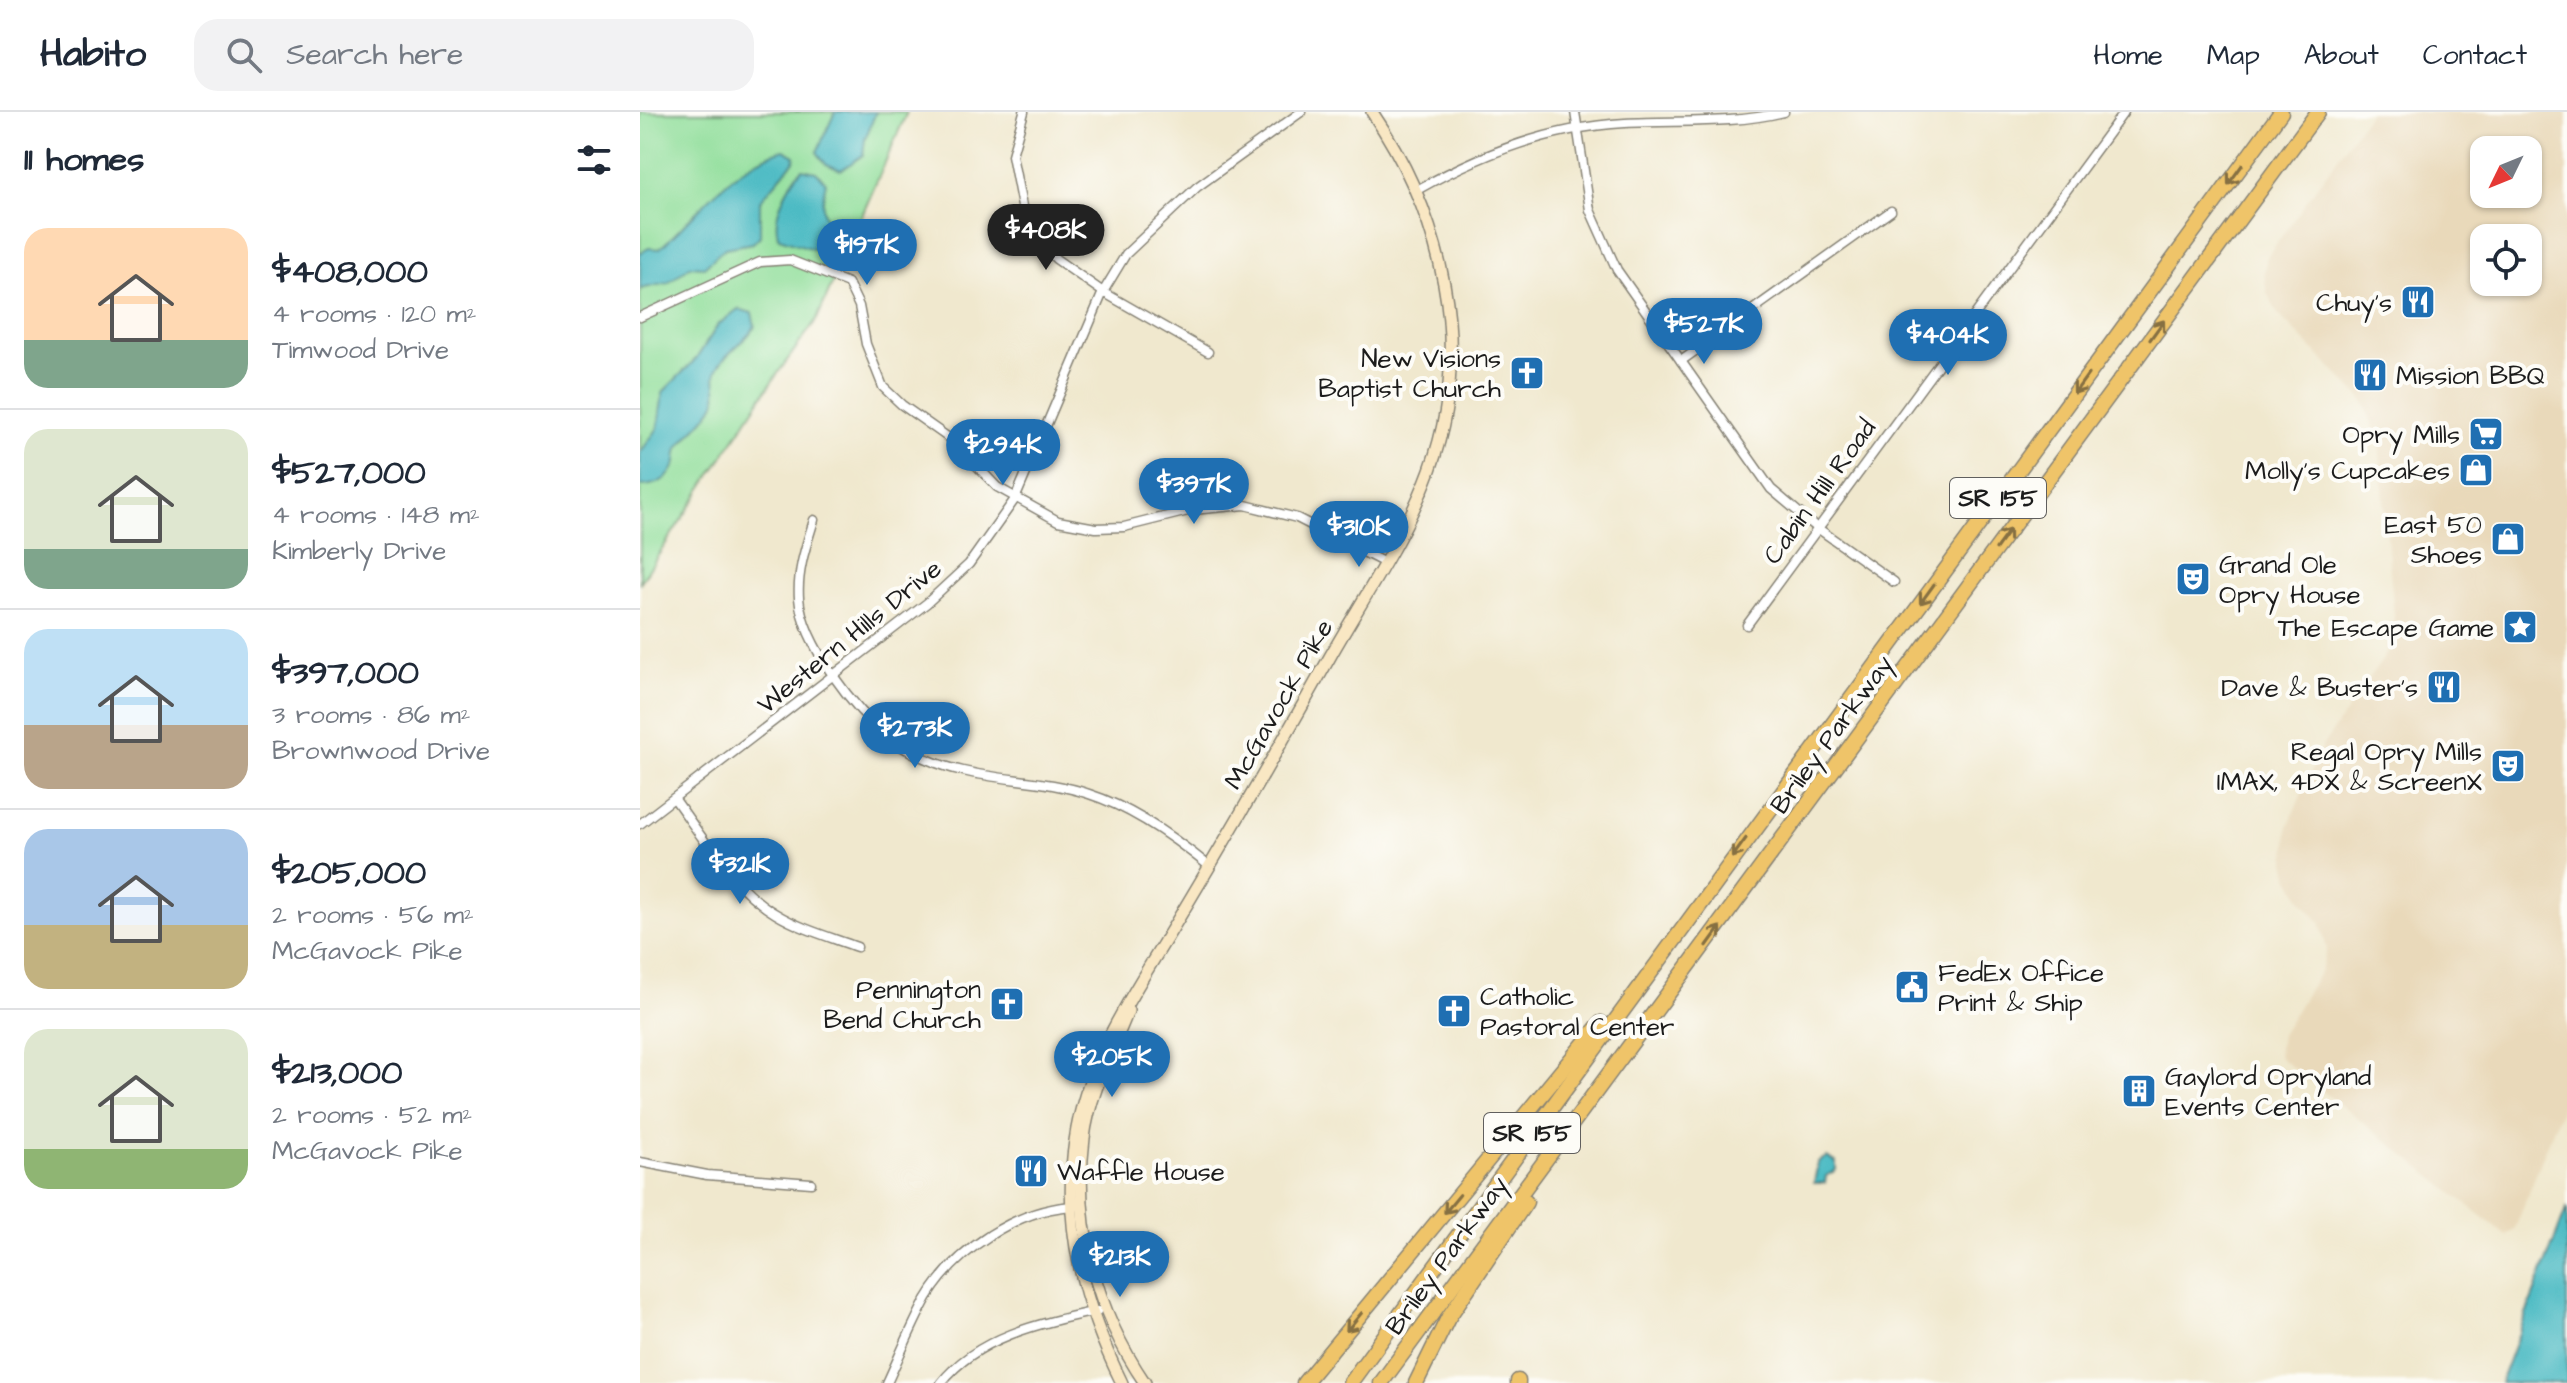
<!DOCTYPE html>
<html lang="en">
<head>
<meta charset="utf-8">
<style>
  :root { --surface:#fff; --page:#f2f2f3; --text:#1f2937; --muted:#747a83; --line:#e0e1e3; --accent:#1f6fb2 }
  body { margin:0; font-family:"Architects Daughter",sans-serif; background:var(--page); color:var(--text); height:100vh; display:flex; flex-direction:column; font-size:30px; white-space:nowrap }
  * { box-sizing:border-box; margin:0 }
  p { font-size:26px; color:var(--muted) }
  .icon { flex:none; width:44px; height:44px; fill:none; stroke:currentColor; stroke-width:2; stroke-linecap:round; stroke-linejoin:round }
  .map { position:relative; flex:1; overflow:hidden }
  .details { display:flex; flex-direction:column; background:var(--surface); width:640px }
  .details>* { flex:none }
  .needle { width:52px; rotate:227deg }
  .tools { position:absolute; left:1830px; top:24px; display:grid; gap:16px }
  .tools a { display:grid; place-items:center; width:72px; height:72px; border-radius:16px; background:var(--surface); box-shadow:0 2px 6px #0004; font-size:40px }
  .price { position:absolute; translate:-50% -68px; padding:0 18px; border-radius:28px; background:var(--accent); color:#fff; font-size:26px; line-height:52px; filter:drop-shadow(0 2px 4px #0008) }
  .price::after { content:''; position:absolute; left:50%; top:48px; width:24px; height:18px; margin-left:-12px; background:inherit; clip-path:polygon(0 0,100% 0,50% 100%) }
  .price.selected { background:#222; color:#fff }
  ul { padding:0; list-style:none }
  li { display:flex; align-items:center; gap:24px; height:200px; padding:0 24px }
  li+li { border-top:2px solid var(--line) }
  li span { display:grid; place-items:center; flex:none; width:224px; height:160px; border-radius:24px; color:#555 }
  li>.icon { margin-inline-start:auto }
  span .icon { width:96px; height:96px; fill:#fffc; stroke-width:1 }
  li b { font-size:34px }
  h2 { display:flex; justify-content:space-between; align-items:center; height:96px; padding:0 24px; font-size:34px }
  header { display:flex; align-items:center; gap:48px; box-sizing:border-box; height:112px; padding:0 40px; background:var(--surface); border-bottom:2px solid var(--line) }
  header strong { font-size:38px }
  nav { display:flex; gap:44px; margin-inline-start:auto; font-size:28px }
  .search { width:560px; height:72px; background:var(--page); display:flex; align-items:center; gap:20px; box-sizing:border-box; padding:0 28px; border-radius:24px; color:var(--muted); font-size:30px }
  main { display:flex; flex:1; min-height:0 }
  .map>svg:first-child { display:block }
</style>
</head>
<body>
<header>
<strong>Habito</strong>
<div class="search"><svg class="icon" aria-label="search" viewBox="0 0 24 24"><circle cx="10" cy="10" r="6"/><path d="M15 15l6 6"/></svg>Search here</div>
<nav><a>Home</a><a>Map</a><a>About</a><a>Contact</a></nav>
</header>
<main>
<section class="details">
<h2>11 homes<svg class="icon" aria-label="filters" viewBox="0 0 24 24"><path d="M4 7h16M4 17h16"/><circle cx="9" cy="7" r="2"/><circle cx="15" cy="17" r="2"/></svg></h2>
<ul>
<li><span style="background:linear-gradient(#ffd9b3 70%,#7fa58c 0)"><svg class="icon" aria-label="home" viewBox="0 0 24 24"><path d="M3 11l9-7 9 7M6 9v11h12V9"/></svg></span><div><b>$408,000</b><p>4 rooms · 120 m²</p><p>Timwood Drive</p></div></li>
<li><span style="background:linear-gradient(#dfe7d0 75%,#7fa58c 0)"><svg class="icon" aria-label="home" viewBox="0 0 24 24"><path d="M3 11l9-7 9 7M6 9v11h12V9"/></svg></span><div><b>$527,000</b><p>4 rooms · 148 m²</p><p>Kimberly Drive</p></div></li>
<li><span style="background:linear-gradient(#bfe0f5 60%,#b9a48a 0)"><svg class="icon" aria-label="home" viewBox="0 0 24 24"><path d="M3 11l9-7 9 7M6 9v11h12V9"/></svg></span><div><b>$397,000</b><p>3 rooms · 86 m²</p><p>Brownwood Drive</p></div></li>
<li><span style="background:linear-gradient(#a9c7e8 60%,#c2b280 0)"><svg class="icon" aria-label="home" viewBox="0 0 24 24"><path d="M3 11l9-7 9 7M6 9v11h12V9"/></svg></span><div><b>$205,000</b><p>2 rooms · 56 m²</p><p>McGavock Pike</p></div></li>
<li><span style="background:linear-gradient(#dfe7d0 75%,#8fb573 0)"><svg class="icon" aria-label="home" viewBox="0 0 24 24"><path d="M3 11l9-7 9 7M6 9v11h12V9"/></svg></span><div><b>$213,000</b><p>2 rooms · 52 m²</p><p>McGavock Pike</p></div></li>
</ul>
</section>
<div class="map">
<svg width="1927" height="1271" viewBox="0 0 1927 1271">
  <rect width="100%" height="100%" fill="#fdfcf7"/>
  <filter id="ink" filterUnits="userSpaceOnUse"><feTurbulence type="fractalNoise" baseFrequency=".0125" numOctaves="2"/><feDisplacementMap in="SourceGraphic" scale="16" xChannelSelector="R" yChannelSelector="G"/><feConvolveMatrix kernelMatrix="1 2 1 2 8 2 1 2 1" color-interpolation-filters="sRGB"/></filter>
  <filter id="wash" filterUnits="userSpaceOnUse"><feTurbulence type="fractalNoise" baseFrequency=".006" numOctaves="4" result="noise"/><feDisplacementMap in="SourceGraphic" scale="32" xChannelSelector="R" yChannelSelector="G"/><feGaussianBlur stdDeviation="1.8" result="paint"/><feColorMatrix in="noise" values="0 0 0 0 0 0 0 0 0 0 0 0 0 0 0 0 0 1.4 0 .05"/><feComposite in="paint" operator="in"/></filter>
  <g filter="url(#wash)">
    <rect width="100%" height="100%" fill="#f0e8ce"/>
    <path fill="#e9d9ba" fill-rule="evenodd" d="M1730,0H1927V982L1874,1119L1866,1123L1638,944L1641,923L1681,858L1687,837L1680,810L1661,787L1650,766L1646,750L1648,714L1683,633L1749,538L1754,504L1739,330L1724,289L1638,202L1627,181L1624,160L1627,145ZM1844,38H1888V82H1844ZM1844,126H1888V170H1844Z"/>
    <path fill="#93df9d" stroke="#587e5c" stroke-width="2" d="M0,0H267L177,207L133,268L0,471Z"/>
    <g fill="#4dbbc4" stroke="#346c70" stroke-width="2">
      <path d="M195,0H236L225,27L223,43L201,58L186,52L177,40Z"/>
      <path d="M144,38L155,44L154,49L120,89V124L113,131L85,136L64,155L50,154L28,171L0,177V141L9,136L19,137C61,101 87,54 144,38Z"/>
      <path d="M162,57L176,60L186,70C179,101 182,105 204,126L201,129H191L173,137L139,126C130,105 148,73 162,57Z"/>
      <path d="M98,197L112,201L115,214C109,227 88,238 78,255C71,267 80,279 75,291C66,310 50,319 39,335C35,341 38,347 35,353C29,368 15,374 0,374V341L18,316L23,280L56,247L78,213Z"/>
      <path d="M1187,1045L1196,1050V1058L1186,1064L1185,1071H1174L1178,1050Z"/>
      <path d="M1927,1095V1271H1860Z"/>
    </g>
  </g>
  <g filter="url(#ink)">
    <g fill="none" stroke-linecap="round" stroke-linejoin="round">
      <g stroke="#868275" stroke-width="11">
        <g id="street">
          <path d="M384,0L372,43L386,115L416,147L463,180L568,240"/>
          <path d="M935,0L950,98L977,158L1131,377L1176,415L1254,470"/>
          <path d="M777,78C842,41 911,15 985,11C1039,8 1091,13 1144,0"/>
          <path d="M0,205L120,150L150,148L208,171L219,194L226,232L243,275L262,293L313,329L357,375L418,409L456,416L484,415L552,398L605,393L657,406L743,450"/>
          <path d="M1041,249L1251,99"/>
          <path d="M174,408C166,434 157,459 159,486C163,533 215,598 250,627C269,641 300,654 323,659C365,669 408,668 449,682C490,695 536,727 569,754"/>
          <path d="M1107,513L1484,0"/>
          <path d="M34,686C64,727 92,776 136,802C161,817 190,825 217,835"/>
          <path d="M0,712L287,491L329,452L375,387L463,180L486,142L557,75L661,0"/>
          <path d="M0,1050L67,1063L171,1071"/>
          <path d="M247,1271C260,1243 272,1213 287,1186C316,1138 378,1096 436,1094"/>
          <path d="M301,1271C338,1224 401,1211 457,1199"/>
        </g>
      </g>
      <g stroke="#868275" stroke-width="14">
        <g id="secondary">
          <path d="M488,899C472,939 449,983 444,1026C433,1113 456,1199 505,1271"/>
          <path d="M482,1271C444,1194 422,1115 435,1029C446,947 496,878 537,809C590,721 641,632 691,543C724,485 767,421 790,358C834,236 803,105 732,0"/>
        </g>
      </g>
      <g stroke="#868275" stroke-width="17">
        <g id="highway">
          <path d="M878,1269V1271"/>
          <path d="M664,1271L961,911"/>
          <path d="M710,1271L1641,0"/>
          <path d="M741,1271L1678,0"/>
          <path d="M776,1271L808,1206L886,1090"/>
        </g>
      </g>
      <use href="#street" stroke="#fff" stroke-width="8"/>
      <use href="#secondary" stroke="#f9e7c3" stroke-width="11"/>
      <use href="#highway" stroke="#efc469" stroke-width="14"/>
    </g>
    <defs><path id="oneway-shaft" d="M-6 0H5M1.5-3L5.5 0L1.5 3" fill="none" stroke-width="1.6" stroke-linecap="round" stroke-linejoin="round" transform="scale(2)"/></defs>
    <g stroke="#867042">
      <use href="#oneway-shaft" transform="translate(1595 63) rotate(126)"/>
      <use href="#oneway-shaft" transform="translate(1517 218) rotate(-54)"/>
      <use href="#oneway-shaft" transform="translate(1441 272) rotate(126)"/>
      <use href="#oneway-shaft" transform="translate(1363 427) rotate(-54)"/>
      <use href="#oneway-shaft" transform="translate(1287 482) rotate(126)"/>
      <use href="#oneway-shaft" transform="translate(1099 736) rotate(126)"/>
      <use href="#oneway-shaft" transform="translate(1074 824) rotate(-54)"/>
      <use href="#oneway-shaft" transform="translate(812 1092) rotate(130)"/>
      <use href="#oneway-shaft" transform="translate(714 1210) rotate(130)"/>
    </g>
  </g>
  <defs>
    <g id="restaurant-square" transform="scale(1.8)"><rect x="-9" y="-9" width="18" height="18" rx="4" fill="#1f6fb2" stroke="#fdfcf7"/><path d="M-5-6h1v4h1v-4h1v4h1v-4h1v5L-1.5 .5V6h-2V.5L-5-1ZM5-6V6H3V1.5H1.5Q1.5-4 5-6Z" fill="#fff"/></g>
    <g id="church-square" transform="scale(1.8)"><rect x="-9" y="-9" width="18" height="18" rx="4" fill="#1f6fb2" stroke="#fdfcf7"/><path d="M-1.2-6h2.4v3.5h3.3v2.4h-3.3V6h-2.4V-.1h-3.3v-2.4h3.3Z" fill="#fff"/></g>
    <g id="supermarket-square" transform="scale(1.8)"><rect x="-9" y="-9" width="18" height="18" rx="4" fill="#1f6fb2" stroke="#fdfcf7"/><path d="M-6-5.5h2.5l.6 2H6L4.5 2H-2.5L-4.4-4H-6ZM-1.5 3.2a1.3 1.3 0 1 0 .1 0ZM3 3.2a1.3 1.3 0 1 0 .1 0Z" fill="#fff"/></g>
    <g id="shop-square" transform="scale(1.8)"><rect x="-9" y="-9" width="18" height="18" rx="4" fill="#1f6fb2" stroke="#fdfcf7"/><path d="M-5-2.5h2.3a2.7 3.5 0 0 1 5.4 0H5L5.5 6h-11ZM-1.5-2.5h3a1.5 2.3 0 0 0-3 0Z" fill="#fff"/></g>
    <g id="theatre-square" transform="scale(1.8)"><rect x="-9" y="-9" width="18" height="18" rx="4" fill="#1f6fb2" stroke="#fdfcf7"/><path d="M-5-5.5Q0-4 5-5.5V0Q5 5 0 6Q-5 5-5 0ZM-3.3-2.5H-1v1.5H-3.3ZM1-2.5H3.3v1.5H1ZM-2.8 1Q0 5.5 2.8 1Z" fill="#fff"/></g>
    <g id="sight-square" transform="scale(1.8)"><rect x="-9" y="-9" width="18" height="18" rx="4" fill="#1f6fb2" stroke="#fdfcf7"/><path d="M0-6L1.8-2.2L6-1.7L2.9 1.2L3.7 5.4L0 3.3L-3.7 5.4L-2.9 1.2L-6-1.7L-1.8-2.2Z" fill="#fff"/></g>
    <g id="civic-square" transform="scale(1.8)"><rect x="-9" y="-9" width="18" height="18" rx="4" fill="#1f6fb2" stroke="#fdfcf7"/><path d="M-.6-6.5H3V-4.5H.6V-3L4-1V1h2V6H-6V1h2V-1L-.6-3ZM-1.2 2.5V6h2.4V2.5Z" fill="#fff"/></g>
    <g id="building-square" transform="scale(1.8)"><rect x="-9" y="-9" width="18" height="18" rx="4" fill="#1f6fb2" stroke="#fdfcf7"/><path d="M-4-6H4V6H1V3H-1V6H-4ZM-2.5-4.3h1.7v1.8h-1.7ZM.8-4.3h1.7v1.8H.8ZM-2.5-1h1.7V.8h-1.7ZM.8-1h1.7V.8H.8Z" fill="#fff"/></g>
  </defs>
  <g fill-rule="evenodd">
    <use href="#restaurant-square" x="1778" y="190"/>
    <use href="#church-square" x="887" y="261"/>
    <use href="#restaurant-square" x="1730" y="263"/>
    <use href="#supermarket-square" x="1846" y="322"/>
    <use href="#shop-square" x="1836" y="358"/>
    <use href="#shop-square" x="1868" y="427"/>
    <use href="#theatre-square" x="1553" y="467"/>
    <use href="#sight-square" x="1880" y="515"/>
    <use href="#restaurant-square" x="1804" y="575"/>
    <use href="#theatre-square" x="1868" y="654"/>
    <use href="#civic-square" x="1272" y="875"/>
    <use href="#church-square" x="367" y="892"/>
    <use href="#church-square" x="814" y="899"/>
    <use href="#building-square" x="1499" y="979"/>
    <use href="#restaurant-square" x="391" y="1059"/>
  </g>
  <g text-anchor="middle" stroke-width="8" stroke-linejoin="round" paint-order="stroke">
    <g fill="#fdfcf7" stroke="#605f5e" stroke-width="2">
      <rect x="1310" y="366" width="96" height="40" rx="6"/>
      <rect x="844" y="1001" width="96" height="40" rx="6"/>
    </g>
    <g font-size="24" font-weight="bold" fill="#1c1c1c">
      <text x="1358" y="394">SR 155</text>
      <text x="892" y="1029">SR 155</text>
    </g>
    <g font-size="26" fill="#1c1c1c" stroke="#fdfcf7" text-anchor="end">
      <text x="1752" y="199">Chuy's</text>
      <text x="861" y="255">New Visions<tspan x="861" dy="30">Baptist Church</tspan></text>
      <text x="1756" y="272" text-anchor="start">Mission BBQ</text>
      <text x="1820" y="331">Opry Mills</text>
      <text x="1810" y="367">Molly's Cupcakes</text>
      <text x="1842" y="421">East 50<tspan x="1842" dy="30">Shoes</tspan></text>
      <text x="1579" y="461" text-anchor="start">Grand Ole<tspan x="1579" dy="30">Opry House</tspan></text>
      <text x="1854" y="524">The Escape Game</text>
      <text x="1778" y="584">Dave &amp; Buster's</text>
      <text x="1842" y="648">Regal Opry Mills<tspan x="1842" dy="30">IMAX, 4DX &amp; ScreenX</tspan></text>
      <text x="1298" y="869" text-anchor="start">FedEx Office<tspan x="1298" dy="30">Print &amp; Ship</tspan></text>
      <text x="341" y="886">Pennington<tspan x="341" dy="30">Bend Church</tspan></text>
      <text x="840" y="893" text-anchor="start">Catholic<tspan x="840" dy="30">Pastoral Center</tspan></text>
      <text x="1525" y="973" text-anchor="start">Gaylord Opryland<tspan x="1525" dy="30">Events Center</tspan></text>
      <text x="417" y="1068" text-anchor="start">Waffle House</text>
    </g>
    <g font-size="26" fill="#1c1c1c" stroke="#fdfcf7">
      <text transform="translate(1179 379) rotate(-54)" y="9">Cabin Hill Road</text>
      <text transform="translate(209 524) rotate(-39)" y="9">Western Hills Drive</text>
      <text transform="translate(638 592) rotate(-60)" y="9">McGavock Pike</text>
      <text transform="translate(1191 622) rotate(-54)" y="9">Briley Parkway</text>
      <text transform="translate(806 1143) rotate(-54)" y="9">Briley Parkway</text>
    </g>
  </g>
</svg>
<div class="tools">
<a><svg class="needle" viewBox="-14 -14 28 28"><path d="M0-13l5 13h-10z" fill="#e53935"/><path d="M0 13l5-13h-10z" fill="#747a83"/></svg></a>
<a><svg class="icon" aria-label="locate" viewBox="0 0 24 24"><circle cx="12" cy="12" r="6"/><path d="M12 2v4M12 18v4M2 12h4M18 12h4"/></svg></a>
</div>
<b class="price selected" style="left:406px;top:160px">$408K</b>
<b class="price" style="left:227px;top:175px">$197K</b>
<b class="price" style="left:1064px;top:254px">$527K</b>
<b class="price" style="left:1308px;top:265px">$404K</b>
<b class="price" style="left:363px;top:375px">$294K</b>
<b class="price" style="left:554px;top:414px">$397K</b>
<b class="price" style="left:719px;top:457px">$310K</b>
<b class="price" style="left:275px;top:658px">$273K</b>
<b class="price" style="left:100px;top:794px">$321K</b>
<b class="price" style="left:472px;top:987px">$205K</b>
<b class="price" style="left:480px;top:1187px">$213K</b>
</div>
</main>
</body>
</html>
